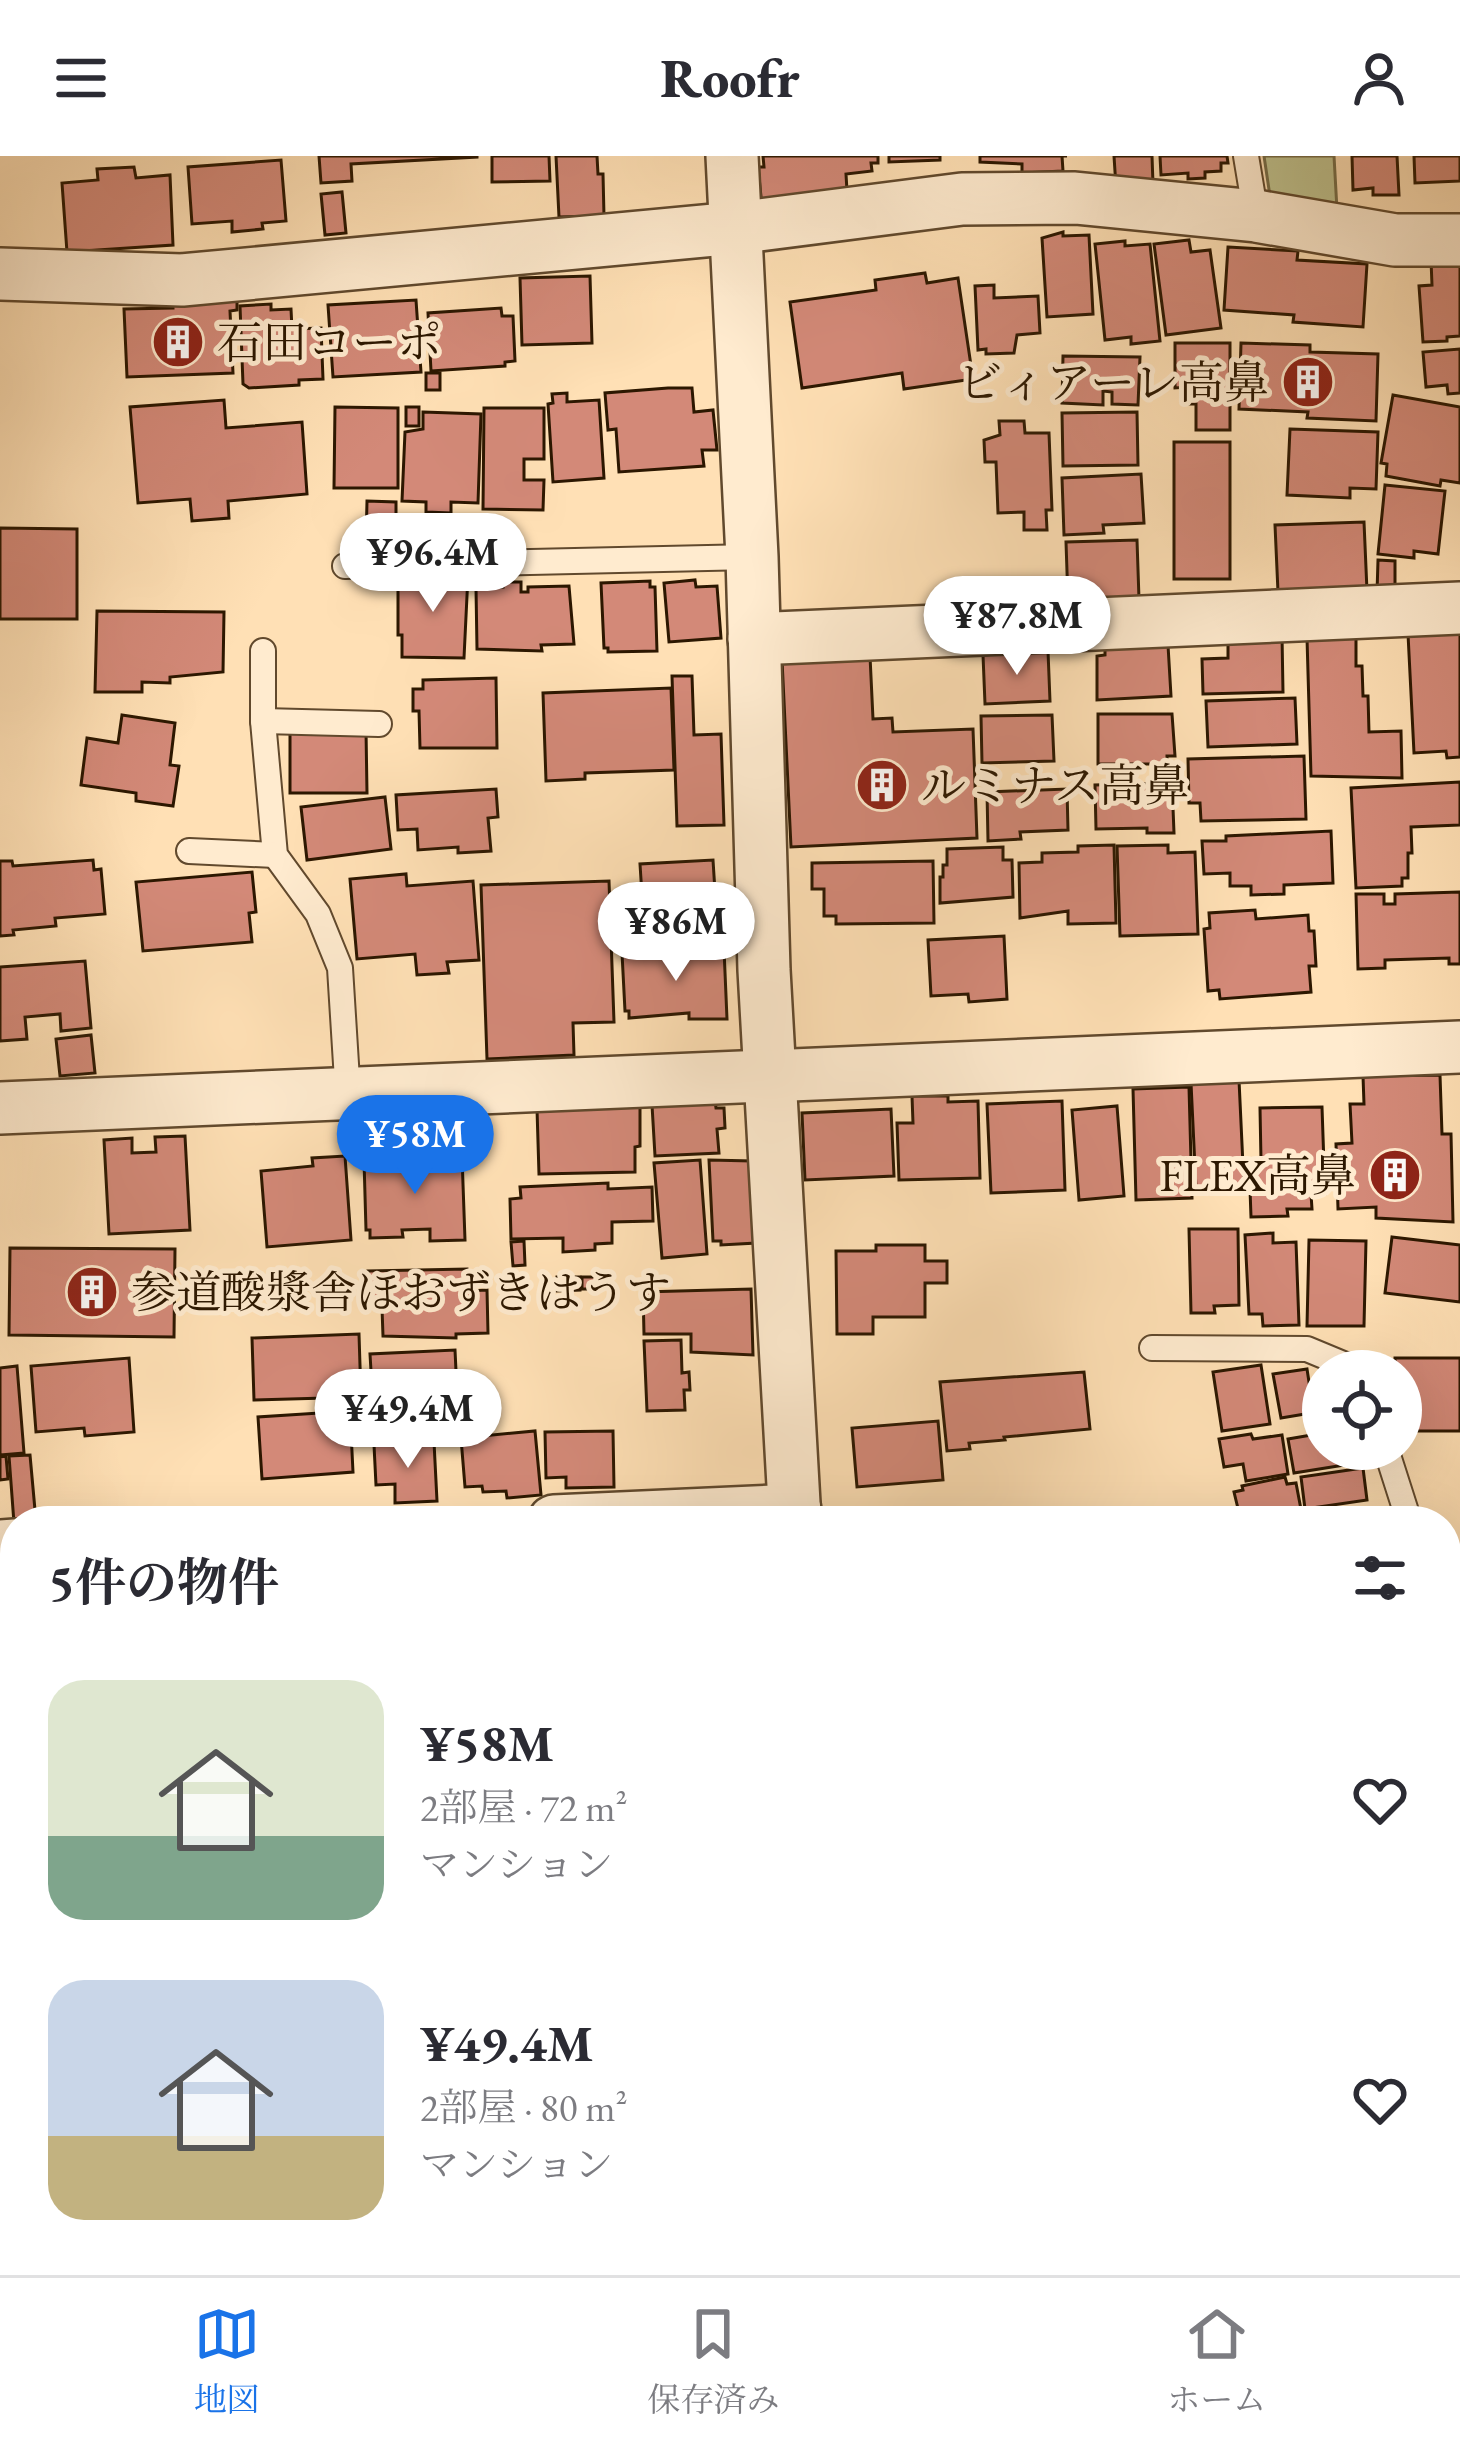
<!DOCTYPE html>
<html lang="ja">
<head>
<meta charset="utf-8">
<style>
  :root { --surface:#fff; --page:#f2f2f3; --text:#2b2b33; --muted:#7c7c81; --line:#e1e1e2; --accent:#1a73e8 }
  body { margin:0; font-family:"EB Garamond","Noto Serif JP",serif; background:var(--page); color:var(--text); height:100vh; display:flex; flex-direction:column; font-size:45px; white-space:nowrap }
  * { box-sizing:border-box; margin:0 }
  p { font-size:39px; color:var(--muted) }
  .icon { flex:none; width:66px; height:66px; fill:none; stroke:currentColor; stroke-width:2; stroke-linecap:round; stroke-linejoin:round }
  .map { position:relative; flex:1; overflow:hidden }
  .sheet { position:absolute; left:0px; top:1350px; width:1461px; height:771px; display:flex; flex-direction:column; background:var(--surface); border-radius:48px 48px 0 0; box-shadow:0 12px 48px #0002 }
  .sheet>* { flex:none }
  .controls { position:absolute; left:1302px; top:1194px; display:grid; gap:24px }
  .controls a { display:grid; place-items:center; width:120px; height:120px; border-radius:50%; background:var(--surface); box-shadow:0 12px 48px #0002; font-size:60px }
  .price { position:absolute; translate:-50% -102px; padding:0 27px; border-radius:42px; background:#fff; color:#222; font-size:39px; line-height:78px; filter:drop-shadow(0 3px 6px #0008) }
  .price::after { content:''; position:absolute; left:50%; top:72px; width:36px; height:27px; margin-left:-18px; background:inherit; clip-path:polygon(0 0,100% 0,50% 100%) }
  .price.active { background:var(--accent); color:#fff }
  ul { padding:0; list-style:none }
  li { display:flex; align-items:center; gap:36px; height:300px; padding:0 48px }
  li span { display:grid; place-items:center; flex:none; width:336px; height:240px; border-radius:36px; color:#555 }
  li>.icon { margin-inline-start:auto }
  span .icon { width:144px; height:144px; fill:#fffc; stroke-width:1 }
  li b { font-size:51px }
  h2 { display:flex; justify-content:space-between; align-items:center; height:144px; padding:0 48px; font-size:51px }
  header { display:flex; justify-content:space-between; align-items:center; height:156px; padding:0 48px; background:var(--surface); font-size:54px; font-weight:800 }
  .tabs { display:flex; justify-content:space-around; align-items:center; height:168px; border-top:3px solid var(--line); background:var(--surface); font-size:33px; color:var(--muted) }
  .tabs a { display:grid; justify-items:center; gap:6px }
  .tabs .active { color:var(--accent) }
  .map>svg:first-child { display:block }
</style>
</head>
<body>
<header><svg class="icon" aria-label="menu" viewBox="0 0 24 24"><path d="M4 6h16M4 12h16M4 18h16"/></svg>Roofr<svg class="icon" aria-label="person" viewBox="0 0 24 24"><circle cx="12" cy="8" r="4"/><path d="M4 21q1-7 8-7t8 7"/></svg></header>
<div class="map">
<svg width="1460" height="2119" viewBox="0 0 1460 2119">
  <rect width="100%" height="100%" fill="#ffe0b5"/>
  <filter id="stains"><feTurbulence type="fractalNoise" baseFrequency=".00167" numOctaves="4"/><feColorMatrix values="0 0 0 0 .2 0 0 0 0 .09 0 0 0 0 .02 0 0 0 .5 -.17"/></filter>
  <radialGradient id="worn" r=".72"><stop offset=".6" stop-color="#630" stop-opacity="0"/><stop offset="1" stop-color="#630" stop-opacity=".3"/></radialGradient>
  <path fill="#bfc28e" stroke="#766c47" stroke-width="3" d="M1264,0H1334L1337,54L1271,47Z"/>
  <g fill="#d38978" stroke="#2c1700" stroke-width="3">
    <path d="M319,0H477V1L351,8L352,25L321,27Z"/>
    <path d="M492,0H549L550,25L492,26Z"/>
    <path d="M556,0H597L598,18H603L604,60L559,61Z"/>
    <path d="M763,0H878V7H871L872,15L846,18L847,35L762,51L758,11H764Z"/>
    <path d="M889,0H940V4L889,6Z"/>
    <path d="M980,0H1067H1062L1063,15L1022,17V8L980,6Z"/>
    <path d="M1114,0H1152L1153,28L1116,31Z"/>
    <path d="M1160,0H1227L1228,7H1221V15L1205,16V22L1188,23V17L1161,19Z"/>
    <path d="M1352,0H1397L1399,39H1373V32L1353,34Z"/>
    <path d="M1414,0H1460V25L1415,27Z"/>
    <path d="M281,4L286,65L262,67L263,73L232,76V65L192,68L188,11Z"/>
    <path d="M134,11L136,22L170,19L173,89L67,96L62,27L98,24L97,13Z"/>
    <path d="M342,36L346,77L325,79L321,38Z"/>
    <path d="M1063,76V80L1089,79L1093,158L1047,161L1042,82Z"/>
    <path d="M1189,84L1191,96L1210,94L1221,172L1166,179L1154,88Z"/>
    <path d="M1125,85V90L1150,88L1160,185L1131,188V181L1105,184L1095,88Z"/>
    <path d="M1228,91L1298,95L1297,104L1367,108L1363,171L1293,166L1294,159L1224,154Z"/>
    <path d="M1460,103V180L1447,181V185L1423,186L1419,130L1432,129L1431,104Z"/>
    <path d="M925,117L927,127L958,122L973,223L904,233L902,217L802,232L790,146L876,134L875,124Z"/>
    <path d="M590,120L592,187L522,189L520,122Z"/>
    <path d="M994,129V142L1038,140L1040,177L1017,179L1014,197L986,198V193L978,194L975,130Z"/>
    <path d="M237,139V154L230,155L233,217L127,221L124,153L173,152V141Z"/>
    <path d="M416,144L421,216L333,221L328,149Z"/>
    <path d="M271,148V154L291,153L292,173L321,172L323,223L299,224V229L249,232L243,228L240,150Z"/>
    <path d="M501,152L502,160H513L515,205L505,206V210L431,215L428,157Z"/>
    <path d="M1175,187H1230V274H1196V248H1188V231L1175,232Z"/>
    <path d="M1241,187L1310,189V196L1378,198L1376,265L1307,262L1308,256L1239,253Z"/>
    <path d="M1460,193V237L1448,238L1447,229L1426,231L1423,196Z"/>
    <path d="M1063,200L1140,201L1138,249L1112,248V236L1103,235V249L1062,247Z"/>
    <rect x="426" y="217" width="14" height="17"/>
    <path d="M668,232H692L694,256L713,254L717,294H702L704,310L619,316L616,273L608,274L605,237Z"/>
    <path d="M567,237V246L599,244L604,322L553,326L548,248L553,247L552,238Z"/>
    <path d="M1393,239L1460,251V327L1441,324L1440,330L1386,320L1387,308L1381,307Z"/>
    <path d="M224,244L226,272L302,266L307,338L228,345L229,362L192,365L190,343L138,347L130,251Z"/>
    <path d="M335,251L398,252V332H334Z"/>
    <rect x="406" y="251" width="13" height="19"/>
    <path d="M484,252H544V303H524V324H544L543,354L483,353Z"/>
    <path d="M423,256L481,258L478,347L451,346V357L426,356V346L402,345L405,276L423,273Z"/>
    <path d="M1137,256L1138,309L1063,310L1062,257Z"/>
    <path d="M999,265H1024L1025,277H1049L1052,354H1046L1047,374H1024V356L998,357L996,306H985L984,284L1000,279Z"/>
    <path d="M1290,273L1378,276L1376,333L1350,332V342L1287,339Z"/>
    <rect x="1174" y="286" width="56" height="137"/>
    <path d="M1141,318L1144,367L1103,369L1104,377L1064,379L1062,322Z"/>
    <path d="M1385,329L1445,335L1438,398L1414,395V402L1378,398Z"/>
    <path d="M367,345L396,346V388L366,387Z"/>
    <path d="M1364,366L1367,435L1278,436L1275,369Z"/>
    <path d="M0,372L77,373V463H0Z"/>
    <path d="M1137,384L1139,443L1068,445L1066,386Z"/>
    <path d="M1378,404L1395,405V437H1377Z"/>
    <path d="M398,419H468L464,502L402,501V479H398Z"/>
    <path d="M695,424L696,431L717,430L721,482L669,486L664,427Z"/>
    <path d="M650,425V431H655L657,495L608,496V492H604L601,427Z"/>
    <path d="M503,426H521V436H528V431L569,430L574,488L541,489L542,495L477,493L476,432L503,431Z"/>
    <path d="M97,455L224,456L223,516L170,521V527L142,526V536H95Z"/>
    <path d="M1460,475V601L1447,602L1446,595L1414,597L1408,478Z"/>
    <path d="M1282,479L1283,536L1203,538L1202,503L1228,502V481Z"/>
    <path d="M1356,481V510H1362L1363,540H1368L1369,576L1401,575L1402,622L1311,620L1307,482Z"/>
    <path d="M1168,489L1171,540L1097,544V500L1105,499V491Z"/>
    <path d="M1048,495L1050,545L985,548L983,499Z"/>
    <path d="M870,500L873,563L892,562L893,576L973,573L977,682L791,691L782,504Z"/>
    <path d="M672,520H692L694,579L721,578L724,669L677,670Z"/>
    <path d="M496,522L497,592H420L419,555H413V533H423V524Z"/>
    <path d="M671,532L674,614L585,617V623L546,625L543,537Z"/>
    <path d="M1295,542L1297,588L1208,591L1206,545Z"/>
    <path d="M1098,558H1172L1175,600H1167V608H1098Z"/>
    <path d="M122,559L175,567L170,609L179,610L173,650L136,645V637L81,629L87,582L118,587Z"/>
    <path d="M1052,559L1054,605L982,607L981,560Z"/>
    <path d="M366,574L367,637H290V576Z"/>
    <path d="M1304,600L1306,663L1201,665L1200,647H1189L1188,603Z"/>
    <path d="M1460,626V669L1411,671L1412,697H1408V722H1402V730L1356,732L1351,632Z"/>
    <path d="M1172,627L1174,677H1147V672L1096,673L1095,629Z"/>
    <path d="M496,633L498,661L488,662L491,695L458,697V691L418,694L417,673L398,674L396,639Z"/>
    <path d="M1067,633L1068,674L1020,676L1021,683L988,685L987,636Z"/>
    <path d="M385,641L391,693L307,704L301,651Z"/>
    <path d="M1331,675L1333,727L1284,729V738L1251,739V730H1230V717L1204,718L1202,685H1226V680Z"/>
    <path d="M1114,689L1116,767L1068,768V755L1020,762L1019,707L1042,706V697L1078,696V690Z"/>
    <path d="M1168,689V697L1195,696L1198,778L1120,780L1117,690Z"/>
    <path d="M1003,691V704H1012L1013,741L940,747V721H943V709H947V693Z"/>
    <path d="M93,704L94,714L101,713L105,758L55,762L56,770L13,774L14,779L0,780V705H12L13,710Z"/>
    <path d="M713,704L717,767L644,771L640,708Z"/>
    <path d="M933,705L934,767L836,768V760H824V733H812V707Z"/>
    <path d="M252,716L256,756L249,757L252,786L143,795L136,726Z"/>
    <path d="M406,718L407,730L473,725L479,804L447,806L449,817L417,819L415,798L357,803L350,723Z"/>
    <path d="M609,725L614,866L573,867L574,899L487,903L481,729Z"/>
    <path d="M1460,736V808H1449V802L1385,804V812L1358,813L1356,738H1384V748H1395V738Z"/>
    <path d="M1255,754L1256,763L1308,759L1309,775H1314L1316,810H1309L1311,836L1220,843L1219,834L1208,835L1204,773L1210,772L1209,757Z"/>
    <path d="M1004,780L1007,843L969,846L968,838L931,840L928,784Z"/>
    <path d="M724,793L727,863H689V857L629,862V855H625L622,797Z"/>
    <path d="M85,805L91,872L61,875L60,858L25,861L27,883L0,885V811Z"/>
    <path d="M91,879L95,917L60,920L56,883Z"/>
    <path d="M1440,919L1442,978H1451L1453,1066L1376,1062V1051L1338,1053L1336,988L1352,987L1350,948H1364L1363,920Z"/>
    <path d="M1239,924L1244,1031L1196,1033L1191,927Z"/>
    <path d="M1189,931L1192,1042L1136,1044L1133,933Z"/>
    <path d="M912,940H948V946L978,945L980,1022L899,1024L897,967H913Z"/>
    <path d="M715,945L716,952H724L725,972L717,973L719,997L655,1000L652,949Z"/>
    <path d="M1062,945L1065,1034L991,1037L987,948Z"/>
    <path d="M1117,950L1124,1040L1079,1044L1072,954Z"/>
    <path d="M640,951V990L635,991V1016L539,1018L537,953Z"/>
    <path d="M1322,951L1325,1038H1311L1312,1053H1287L1288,1060L1251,1061L1249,1005H1261L1260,952Z"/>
    <path d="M891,953L894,1020L805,1024L802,957Z"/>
    <path d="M185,980L190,1074L109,1078L104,984L132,982V997L156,996L155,981Z"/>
    <path d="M345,1000L351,1084L267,1091L261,1015L313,1010L312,1002Z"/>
    <path d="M462,1000L465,1084L430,1085V1073L402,1074L403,1081L370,1082V1074H366L364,1004Z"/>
    <path d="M700,1004L707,1098L662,1102L654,1007Z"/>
    <path d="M709,1004L752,1005L756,1087L721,1089V1085H713Z"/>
    <path d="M608,1027V1033L652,1031L653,1065L612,1066V1087L595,1088V1094L563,1096V1082L511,1083L510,1043L521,1042L520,1031Z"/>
    <path d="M1189,1073H1238L1239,1149L1214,1150L1215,1157H1191Z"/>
    <path d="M1273,1077V1087L1296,1086L1299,1169L1263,1170L1262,1158H1249L1245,1079Z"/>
    <path d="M1392,1081L1460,1089V1146L1385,1137Z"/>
    <path d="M1309,1084L1366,1085L1364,1170H1307Z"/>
    <path d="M524,1085L525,1109L513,1110L511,1086Z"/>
    <path d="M876,1089H925V1105H947V1127H925V1161H873V1178H837L836,1095H876Z"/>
    <path d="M10,1092L175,1093L174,1181L9,1179Z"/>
    <path d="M467,1113L468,1135L487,1134L488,1177L456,1178V1182L383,1180L382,1152H370L368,1115Z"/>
    <path d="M557,1121H580V1134L557,1135Z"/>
    <rect x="582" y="1121" width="16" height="12"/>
    <path d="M751,1133L753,1199L691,1196V1178H644L643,1136Z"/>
    <path d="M359,1178L361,1241L254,1244L252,1182Z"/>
    <path d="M681,1184L682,1217L689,1216L690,1234H684L685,1254L647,1255L644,1185Z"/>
    <path d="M455,1194L458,1257L441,1258V1262L374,1266L370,1198Z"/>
    <path d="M129,1202L134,1276L85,1280L84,1272L36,1276L31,1210Z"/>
    <path d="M1395,1202H1460V1275H1416V1258H1401V1215H1395Z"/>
    <path d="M1261,1209L1270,1268L1222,1275L1213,1216Z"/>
    <path d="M17,1210L24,1297L0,1299V1212Z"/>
    <path d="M1307,1213L1309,1226L1323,1224V1255L1281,1262L1273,1218Z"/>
    <path d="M1084,1216L1090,1273L1004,1281L1005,1284L969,1287L970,1293L947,1295L940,1226Z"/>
    <path d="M350,1255L353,1316L262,1323L258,1261Z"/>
    <path d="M938,1265L943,1324L857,1331L852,1272Z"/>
    <path d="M535,1275L541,1339L507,1342L506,1335L483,1336L482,1330L465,1331L461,1282Z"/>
    <path d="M613,1275L614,1331L566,1332V1321L546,1322L545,1276Z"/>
    <path d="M1323,1277V1293H1355L1357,1307L1294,1317L1288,1283Z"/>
    <path d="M1251,1278L1253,1283L1282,1279L1288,1318L1246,1325L1243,1308L1224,1311L1219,1283Z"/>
    <path d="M434,1286L437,1345L395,1347V1328L376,1329L374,1289Z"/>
    <path d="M30,1299L36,1365L14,1367L9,1300Z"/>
    <path d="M6,1300L8,1323L0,1324V1301Z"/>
    <path d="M1363,1312L1367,1344L1305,1353L1301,1321Z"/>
    <path d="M1285,1321L1287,1328L1296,1327L1303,1364L1241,1365L1234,1336L1243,1334L1242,1330Z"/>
    <path d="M15,1463V1679L0,1681V1464Z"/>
    <path d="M1455,1780L1460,1865L1446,1866V1781Z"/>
    <path d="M15,1812V2051L12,2052L0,2022V1818Z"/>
    <path d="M1446,1922H1460V2036L1446,2037Z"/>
    <path d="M1460,2041V2104L1447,2106L1446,2043Z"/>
    <path d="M1302,2106H1344L1346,2119H1176Z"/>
    <path d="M1380,2106H1435L1381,2114Z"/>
  </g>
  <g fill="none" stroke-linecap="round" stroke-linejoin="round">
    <g stroke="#61492d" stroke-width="28">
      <g id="lane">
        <path d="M1246,0L1256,60"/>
        <path d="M345,410L752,401"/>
        <path d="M263,495V565L275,699L318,758L340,812L348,940"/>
        <path d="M263,565L379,568"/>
        <path d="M189,695L275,699"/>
        <path d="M1152,1192L1307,1193L1360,1215"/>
        <path d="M1386,1293L1409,1365"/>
        <path d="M1446,1476L1460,1519"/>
        <path d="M845,2114L914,2106"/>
      </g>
    </g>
    <g stroke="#61492d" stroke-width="56">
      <g id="street">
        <path d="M732,0L752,401L764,814L795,1365"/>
        <path d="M0,118L182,124L736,72L962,43L1075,42L1256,60L1395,84H1460"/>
        <path d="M754,483L1460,452"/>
        <path d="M0,952L1460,891"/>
        <path d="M554,1365L795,1354"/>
        <path d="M0,1390L15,1389"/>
        <path d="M0,1788L15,1784"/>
        <path d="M1446,1896H1460"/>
        <path d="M250,2106L254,2119"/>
        <path d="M1117,2106L1120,2119"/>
      </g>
    </g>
    <g stroke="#2c1700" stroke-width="70">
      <g id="primary">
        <path d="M1446,1533L1460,1527"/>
        <path d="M43,2119L75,2106"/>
      </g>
    </g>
    <use href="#lane" stroke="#ffebcf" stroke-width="24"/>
    <use href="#street" stroke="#ffebcf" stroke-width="51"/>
    <use href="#primary" stroke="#ffe0b5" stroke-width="66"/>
  </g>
  <defs>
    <g id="building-disc" transform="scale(2.7)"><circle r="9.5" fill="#8f2418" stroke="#ffebcf"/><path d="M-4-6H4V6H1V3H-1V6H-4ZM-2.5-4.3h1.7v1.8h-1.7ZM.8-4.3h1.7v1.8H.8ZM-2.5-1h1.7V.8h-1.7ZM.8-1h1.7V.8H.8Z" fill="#fff"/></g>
  </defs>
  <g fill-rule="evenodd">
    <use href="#building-disc" x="178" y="186"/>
    <use href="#building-disc" x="1308" y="226"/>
    <use href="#building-disc" x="882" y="629"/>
    <use href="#building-disc" x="1395" y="1019"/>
    <use href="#building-disc" x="92" y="1136"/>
  </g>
  <g text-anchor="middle" stroke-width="10" stroke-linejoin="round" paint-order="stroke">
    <g font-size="45" fill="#2c1700" stroke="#ffebcf" text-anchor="start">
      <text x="217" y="202">石田コーポ</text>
      <text x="1269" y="242" text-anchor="end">ビィアーレ高鼻</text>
      <text x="921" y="645">ルミナス高鼻</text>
      <text x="1356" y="1035" text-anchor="end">FLEX高鼻</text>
      <text x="131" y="1152">参道酸漿舎ほおずきはうす</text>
    </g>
  </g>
  <rect width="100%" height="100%" filter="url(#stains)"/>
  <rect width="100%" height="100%" fill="url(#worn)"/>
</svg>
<div class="controls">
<a><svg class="icon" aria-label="locate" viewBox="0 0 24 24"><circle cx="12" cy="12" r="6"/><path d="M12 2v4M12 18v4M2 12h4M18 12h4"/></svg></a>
</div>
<b class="price" style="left:433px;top:459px">¥96.4M</b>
<b class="price" style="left:1017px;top:522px">¥87.8M</b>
<b class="price" style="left:676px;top:828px">¥86M</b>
<b class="price active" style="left:415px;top:1041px">¥58M</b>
<b class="price" style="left:408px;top:1315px">¥49.4M</b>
<section class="sheet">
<h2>5件の物件<svg class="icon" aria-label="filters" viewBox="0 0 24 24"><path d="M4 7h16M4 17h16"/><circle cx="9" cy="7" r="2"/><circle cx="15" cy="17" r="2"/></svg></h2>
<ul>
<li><span style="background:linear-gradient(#dfe7d0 65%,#7fa58c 0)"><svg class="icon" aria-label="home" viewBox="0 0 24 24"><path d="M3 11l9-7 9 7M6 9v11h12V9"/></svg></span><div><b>¥58M</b><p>2部屋 · 72 m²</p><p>マンション</p></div><svg class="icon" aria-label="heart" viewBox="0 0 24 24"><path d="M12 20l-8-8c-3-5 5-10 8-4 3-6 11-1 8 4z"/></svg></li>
<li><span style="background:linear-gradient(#c9d6e8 65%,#c2b280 0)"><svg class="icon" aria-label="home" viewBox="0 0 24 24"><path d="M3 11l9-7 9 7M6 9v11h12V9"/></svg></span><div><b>¥49.4M</b><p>2部屋 · 80 m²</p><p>マンション</p></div><svg class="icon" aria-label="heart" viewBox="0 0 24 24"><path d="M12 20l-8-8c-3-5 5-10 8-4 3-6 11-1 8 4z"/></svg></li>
</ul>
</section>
</div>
<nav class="tabs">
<a class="active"><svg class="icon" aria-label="map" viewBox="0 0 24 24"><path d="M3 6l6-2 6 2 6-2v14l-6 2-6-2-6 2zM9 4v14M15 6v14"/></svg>地図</a>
<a><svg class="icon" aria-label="saved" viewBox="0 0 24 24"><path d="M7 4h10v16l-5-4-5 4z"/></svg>保存済み</a>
<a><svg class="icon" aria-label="home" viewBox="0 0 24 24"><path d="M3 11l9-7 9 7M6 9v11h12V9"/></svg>ホーム</a>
</nav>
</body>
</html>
